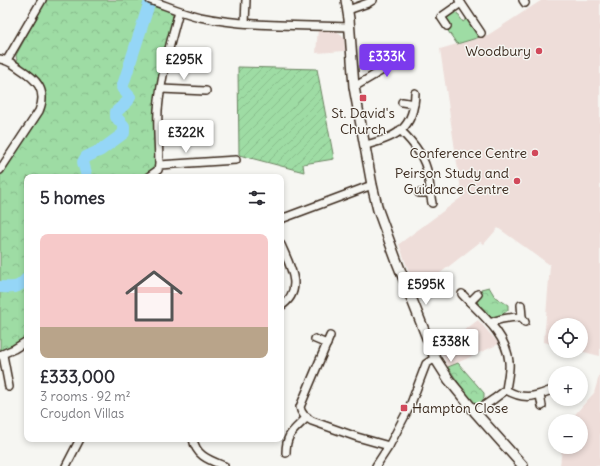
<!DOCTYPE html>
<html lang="en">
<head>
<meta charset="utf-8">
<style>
  :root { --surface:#fff; --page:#f7f7f7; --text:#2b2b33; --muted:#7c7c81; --accent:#7c3aed }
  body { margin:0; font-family:Delius,sans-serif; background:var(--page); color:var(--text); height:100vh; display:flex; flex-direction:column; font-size:15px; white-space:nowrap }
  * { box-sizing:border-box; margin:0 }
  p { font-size:13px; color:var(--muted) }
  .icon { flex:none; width:22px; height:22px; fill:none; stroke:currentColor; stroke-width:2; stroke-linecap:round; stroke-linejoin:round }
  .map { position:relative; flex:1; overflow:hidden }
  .side { position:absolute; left:24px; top:174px; width:260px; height:268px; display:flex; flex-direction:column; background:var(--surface); border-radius:8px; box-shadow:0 2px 6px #0003 }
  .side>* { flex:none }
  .buttons { position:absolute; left:548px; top:318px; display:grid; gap:8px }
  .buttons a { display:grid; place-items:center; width:40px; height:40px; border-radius:50%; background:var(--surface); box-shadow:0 2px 6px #0003; font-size:20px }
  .price { position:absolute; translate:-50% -34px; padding:0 9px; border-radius:4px; background:#fff; color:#222; font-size:13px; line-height:26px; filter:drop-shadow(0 1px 2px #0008) }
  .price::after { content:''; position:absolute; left:50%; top:24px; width:12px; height:9px; margin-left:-6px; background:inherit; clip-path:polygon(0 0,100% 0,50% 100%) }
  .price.active { background:var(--accent); color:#fff }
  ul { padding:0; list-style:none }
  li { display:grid; align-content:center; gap:8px; height:212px; padding:0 16px }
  li span { display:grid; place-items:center; height:124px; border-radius:8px; color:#555 }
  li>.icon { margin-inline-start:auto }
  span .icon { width:72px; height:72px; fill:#fffc; stroke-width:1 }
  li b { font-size:17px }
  h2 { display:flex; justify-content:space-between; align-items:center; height:48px; padding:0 16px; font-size:17px }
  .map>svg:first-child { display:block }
</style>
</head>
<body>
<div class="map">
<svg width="600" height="466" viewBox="0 0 600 466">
  <defs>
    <pattern id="forest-crowns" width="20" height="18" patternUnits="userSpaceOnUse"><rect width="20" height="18" fill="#9edca4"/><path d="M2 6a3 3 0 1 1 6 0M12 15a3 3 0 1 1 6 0" fill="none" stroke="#89bd8d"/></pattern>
    <pattern id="garden-furrows" width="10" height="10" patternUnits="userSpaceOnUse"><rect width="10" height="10" fill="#9edca4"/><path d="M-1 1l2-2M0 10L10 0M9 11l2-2" fill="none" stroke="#89bd8d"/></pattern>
  </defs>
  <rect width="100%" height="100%" fill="#f6f6f2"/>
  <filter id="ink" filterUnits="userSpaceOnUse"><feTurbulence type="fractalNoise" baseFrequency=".025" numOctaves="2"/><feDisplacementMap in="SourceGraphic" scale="8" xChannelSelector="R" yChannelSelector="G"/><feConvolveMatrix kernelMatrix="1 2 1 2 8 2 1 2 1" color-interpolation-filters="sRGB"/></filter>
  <g filter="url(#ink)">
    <g fill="#eeddd9">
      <path d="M542,0H600V356L580,351H581V325H555V345L544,342L550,265L498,228L484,244L480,242L416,292L399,244L462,197L440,49L488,35Z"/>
      <path d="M318,29H334L344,38L345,51L316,53Z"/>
      <path d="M478,320L499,344L448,367L440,349Z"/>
      <path d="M600,373V466H560L562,447H581V421H569L594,393Z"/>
    </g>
    <path fill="#9edca4" stroke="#6c8361" d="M455,10L463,22L468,18L480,37L457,44L448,31L451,28L445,19L446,16Z"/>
    <g fill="url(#forest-crowns)" stroke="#6c8361">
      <path d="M46,0H145L172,13L173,18L160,71L157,162L155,170L144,177H27V337L18,343L0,352V176L44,107C52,70 16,74 16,55Z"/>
      <path d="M489,287L495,297L508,305V310C493,323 489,317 476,305L481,294V289Z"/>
      <path d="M458,363L484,393V398L479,405L471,402L448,367Z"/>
    </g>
    <path fill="url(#garden-furrows)" stroke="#6c8361" d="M238,67L317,69L334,159L303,164L304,172L239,155Z"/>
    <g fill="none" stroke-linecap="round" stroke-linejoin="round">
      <g stroke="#95d6f7" stroke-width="12">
        <path d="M87,177L83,162L86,157L101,150L124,133V126L116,117V112L128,101L130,97L122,88L149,4"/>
        <path d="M0,287C14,287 17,290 27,278"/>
      </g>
      <g stroke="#3b2a1e" stroke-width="10">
        <g id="street">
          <path d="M150,0C167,6 183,13 200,17C248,27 300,25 349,27"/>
          <path d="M459,0L481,33"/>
          <path d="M523,0L525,3"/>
          <path d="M348,10L368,3L373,0"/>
          <path d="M245,23L246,0"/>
          <path d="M447,26L441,17L461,3"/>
          <path d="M0,59C8,60 13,64 19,68C36,79 48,90 39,111L0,170"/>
          <path d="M7,60L42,0"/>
          <path d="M354,87L410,54"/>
          <path d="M161,89L206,91"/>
          <path d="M402,102L414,104"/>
          <path d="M400,130C413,142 425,157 428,175C430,184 430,194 432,203"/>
          <path d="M366,145C397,137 414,129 415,93"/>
          <path d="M159,165C159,147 157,129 158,110C161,76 170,44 179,11"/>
          <path d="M148,177L158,170L159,165L236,160"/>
          <path d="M419,193H430"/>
          <path d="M281,219L372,185"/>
          <path d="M281,245C290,266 305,290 281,306"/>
          <path d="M462,294C480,313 507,334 509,362C510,371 507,381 506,390L494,399L475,412"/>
          <path d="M470,302L478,294"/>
          <path d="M521,305L522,317L525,322"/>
          <path d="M490,323C501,318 511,317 522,317"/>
          <path d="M330,336L300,407C301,414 306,418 312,421L357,437L389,446"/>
          <path d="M315,339L327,344"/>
          <path d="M0,355L14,349L27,341"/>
          <path d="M3,355L9,387"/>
          <path d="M506,390C522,399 532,398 549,391"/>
          <path d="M540,395L542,406"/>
          <path d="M193,439C196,456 209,460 224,466"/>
          <path d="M286,453C286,433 294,431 307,417"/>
          <path d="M66,466L80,439"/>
          <path d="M376,466L389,446L410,406L426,364L435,358"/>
        </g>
      </g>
      <g stroke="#3b2a1e" stroke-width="12">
        <path id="secondary" d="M346,0L349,19L354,87L372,185L378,210L397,262L435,358L449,380L475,412L523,466"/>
      </g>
      <use href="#street" stroke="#f6f6f2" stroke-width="7"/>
      <use href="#secondary" stroke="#f6f6f2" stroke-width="9"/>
    </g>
  </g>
  <g fill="#d1495b" stroke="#f6f6f2" stroke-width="1.5">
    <circle cx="539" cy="51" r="4"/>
    <rect x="359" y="94" width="8" height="8" rx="2"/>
    <circle cx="535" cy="153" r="4"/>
    <circle cx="517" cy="181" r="4"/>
    <rect x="400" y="404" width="8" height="8" rx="2"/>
  </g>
  <g text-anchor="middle" stroke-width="3" stroke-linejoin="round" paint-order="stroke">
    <g font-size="14" fill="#3b2a1e" stroke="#f6f6f2" text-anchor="end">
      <text x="531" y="56">Woodbury</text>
      <text x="363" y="118" text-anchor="middle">St. David's<tspan x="363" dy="16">Church</tspan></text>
      <text x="527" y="158">Conference Centre</text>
      <text x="509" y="178">Peirson Study and<tspan x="509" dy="16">Guidance Centre</tspan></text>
      <text x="412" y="413" text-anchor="start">Hampton Close</text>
    </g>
  </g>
</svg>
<div class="buttons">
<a><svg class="icon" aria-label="locate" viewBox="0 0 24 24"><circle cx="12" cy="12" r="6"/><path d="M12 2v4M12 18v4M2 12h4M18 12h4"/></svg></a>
<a>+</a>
<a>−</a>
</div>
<b class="price active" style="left:387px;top:78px">£333K</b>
<b class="price" style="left:184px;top:81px">£295K</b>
<b class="price" style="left:186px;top:154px">£322K</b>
<b class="price" style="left:426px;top:306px">£595K</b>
<b class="price" style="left:451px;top:363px">£338K</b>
<section class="side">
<h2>5 homes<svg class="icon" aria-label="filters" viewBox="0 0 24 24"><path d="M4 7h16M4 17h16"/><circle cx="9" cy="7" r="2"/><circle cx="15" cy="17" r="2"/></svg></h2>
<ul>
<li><span style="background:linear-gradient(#f6c9c9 75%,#b9a48a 0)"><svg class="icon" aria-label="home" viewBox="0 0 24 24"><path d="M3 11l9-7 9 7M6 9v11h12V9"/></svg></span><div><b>£333,000</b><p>3 rooms · 92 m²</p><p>Croydon Villas</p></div></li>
</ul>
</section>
</div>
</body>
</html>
